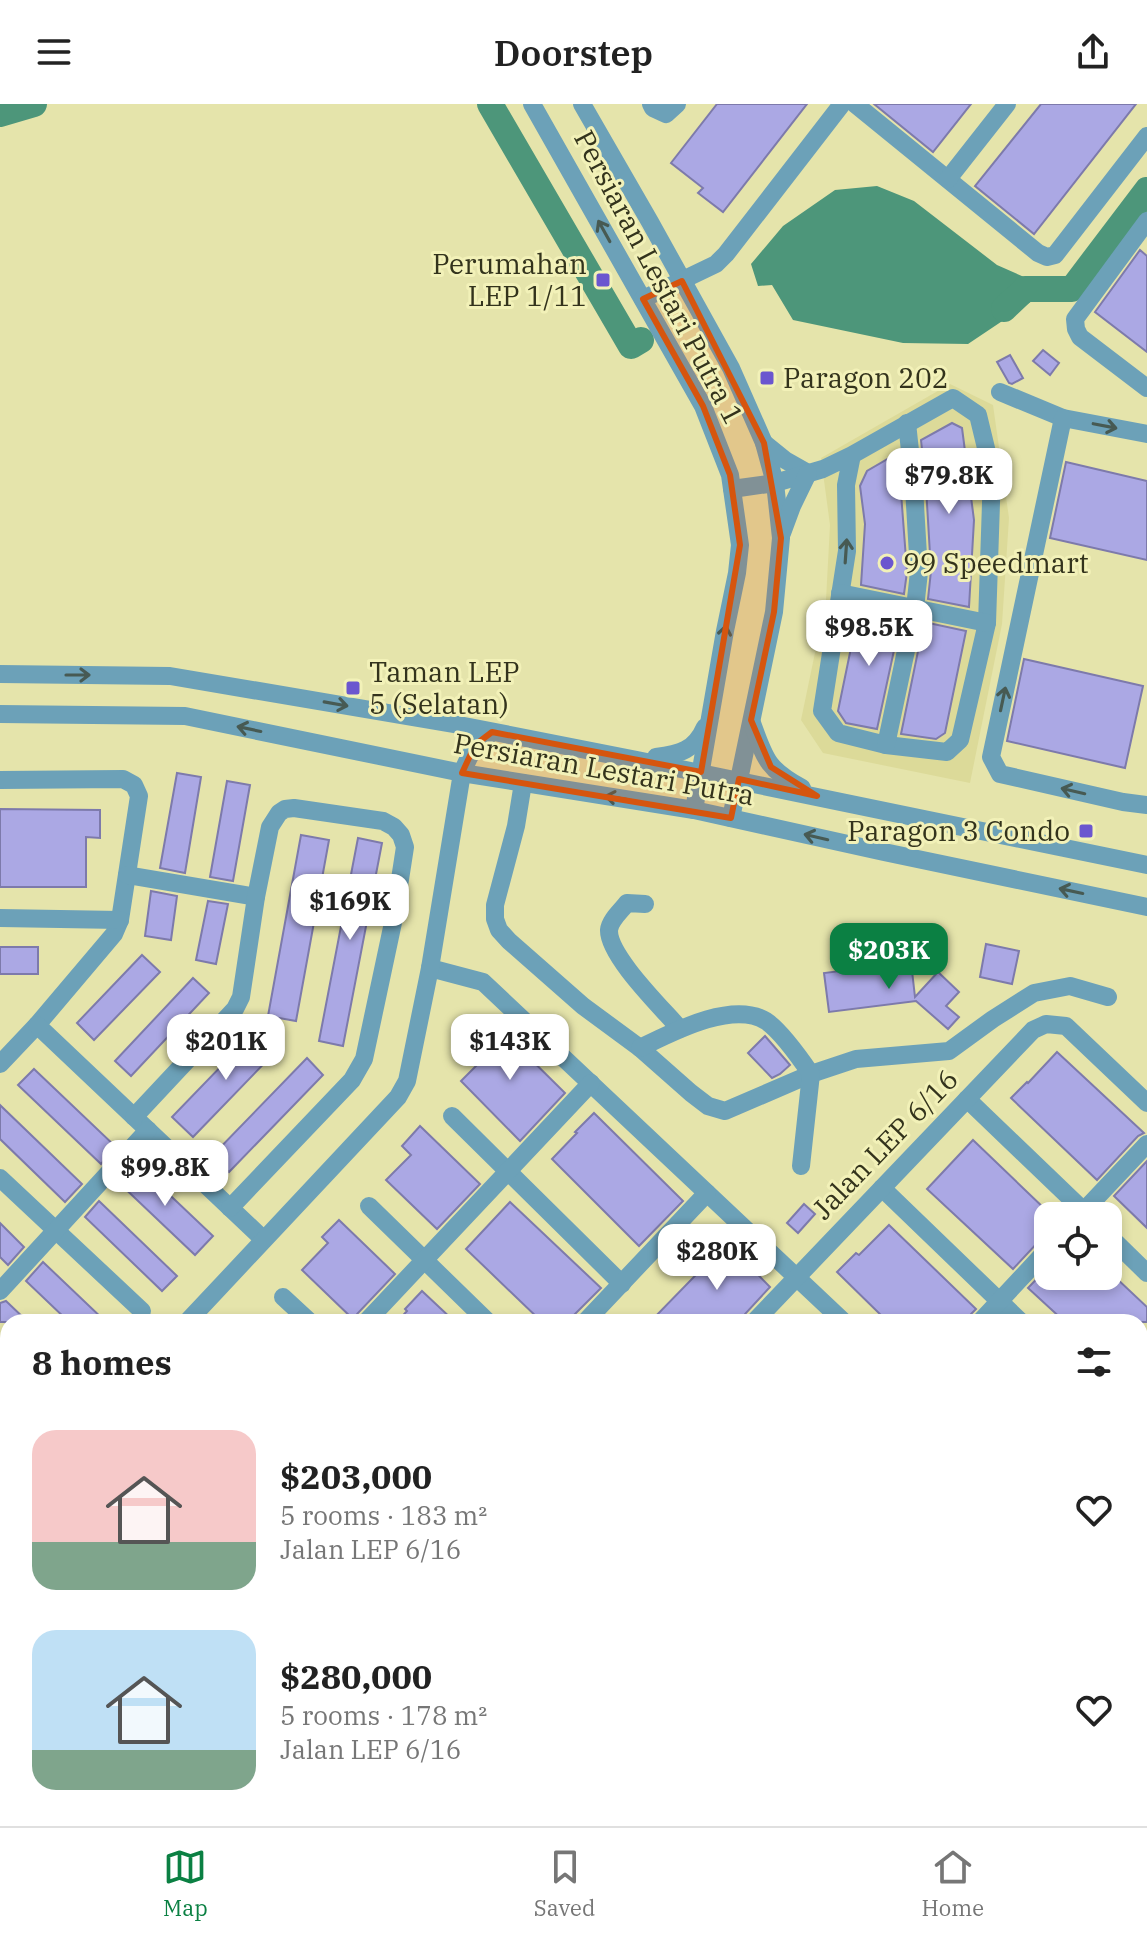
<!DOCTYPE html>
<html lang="en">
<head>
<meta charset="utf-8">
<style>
  :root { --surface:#fff; --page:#f2f2f2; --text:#222; --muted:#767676; --line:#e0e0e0; --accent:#0b8043 }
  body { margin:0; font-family:"IBM Plex Serif",serif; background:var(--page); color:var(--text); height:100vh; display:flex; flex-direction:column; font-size:30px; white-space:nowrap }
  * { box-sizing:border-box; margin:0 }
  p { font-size:26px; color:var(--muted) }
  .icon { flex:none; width:44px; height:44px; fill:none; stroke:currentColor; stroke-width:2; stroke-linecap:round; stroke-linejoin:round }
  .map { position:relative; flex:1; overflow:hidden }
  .drawer { position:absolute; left:0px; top:1210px; width:1148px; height:512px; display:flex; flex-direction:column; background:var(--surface); border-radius:24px 24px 0 0; box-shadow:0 4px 12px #0003 }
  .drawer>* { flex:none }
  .buttons { position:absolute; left:1034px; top:1098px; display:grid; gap:16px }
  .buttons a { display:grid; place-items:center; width:88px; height:88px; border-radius:16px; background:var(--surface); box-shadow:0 4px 12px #0003; font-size:40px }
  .price { position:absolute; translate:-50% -68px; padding:0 18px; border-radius:16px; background:#fff; color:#222; font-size:26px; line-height:52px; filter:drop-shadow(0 2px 4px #0008) }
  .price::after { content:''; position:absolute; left:50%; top:48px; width:24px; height:18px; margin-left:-12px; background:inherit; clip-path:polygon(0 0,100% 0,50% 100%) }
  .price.current { background:var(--accent); color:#fff }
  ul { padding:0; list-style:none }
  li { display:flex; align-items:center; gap:24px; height:200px; padding:0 32px }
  li span { display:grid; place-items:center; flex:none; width:224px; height:160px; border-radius:24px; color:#555 }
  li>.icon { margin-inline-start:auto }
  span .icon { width:96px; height:96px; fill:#fffc; stroke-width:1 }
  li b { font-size:34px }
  h2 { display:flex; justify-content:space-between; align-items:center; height:96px; padding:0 32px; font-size:34px }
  header { display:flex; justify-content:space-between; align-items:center; height:104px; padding:0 32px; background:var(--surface); font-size:36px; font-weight:600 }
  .tabs { display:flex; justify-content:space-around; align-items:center; height:112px; border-top:2px solid var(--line); background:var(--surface); font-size:22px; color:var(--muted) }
  .tabs a { display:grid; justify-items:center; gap:4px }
  .tabs .current { color:var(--accent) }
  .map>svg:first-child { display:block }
</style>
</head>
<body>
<header><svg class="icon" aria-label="menu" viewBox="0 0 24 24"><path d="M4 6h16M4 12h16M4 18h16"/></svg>Doorstep<svg class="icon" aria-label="share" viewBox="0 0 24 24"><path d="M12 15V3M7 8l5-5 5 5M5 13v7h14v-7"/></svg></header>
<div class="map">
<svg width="1147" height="1722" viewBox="0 0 1147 1722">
  <rect width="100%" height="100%" fill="#e5e4ab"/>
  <path fill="#dcda99" d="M950,280L993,301L1009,414L1002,520L970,679L823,649L801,616L826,496L830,421L821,354Z"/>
  <g fill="#ebaccd">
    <path d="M8,1520V1714H82L75,1722H0V1528Z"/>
    <path d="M499,1714H669L662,1722H508Z"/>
  </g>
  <path fill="#4d967a" d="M877,82L914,97L997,161L1031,176L1032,197L968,240L903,239L793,216L772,181L758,182L751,160L783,122L835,86Z"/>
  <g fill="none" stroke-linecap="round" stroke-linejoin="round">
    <g stroke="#4d967a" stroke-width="26">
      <path d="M490,0L631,242L641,236"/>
      <path d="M0,10L34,0"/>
      <path d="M1004,205L1025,185H1072L1147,86"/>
    </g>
  </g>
  <g fill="#aba8e4" stroke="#7d7aab" stroke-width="2">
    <path d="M717,0H807L723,108L698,89L703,84L671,59Z"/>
    <path d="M874,0H971L933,48Z"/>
    <path d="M1041,0H1136L1034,130L975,82Z"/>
    <path d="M1140,146L1147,152V248L1095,208Z"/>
    <path d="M1043,246L1059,259L1050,271L1033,257Z"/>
    <path d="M1010,251L1023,274L1012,280L1009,279L997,258Z"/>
    <path d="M952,319L962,324L974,416L969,503L928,495L931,467L926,383L921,336Z"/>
    <path d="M898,349L907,468L904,490L861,481L865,420L860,382L867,367Z"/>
    <path d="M1066,358L1147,377V456L1050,434Z"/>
    <path d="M859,505L901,514L877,625L846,619L838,607Z"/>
    <path d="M924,518L966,527L945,629L936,635L901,630Z"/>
    <path d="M1024,555L1143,582L1125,664L1007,637Z"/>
    <path d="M177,669L201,673L185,769L160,764Z"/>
    <path d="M227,677L250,681L233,777L210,773Z"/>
    <path d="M0,705L100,706V734L86,733V783H0Z"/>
    <path d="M301,731L329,736L296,917L268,912Z"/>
    <path d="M358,734L382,739L343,942L319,937Z"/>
    <path d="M151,787L177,792L171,836L145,832Z"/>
    <path d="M208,797L228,800L216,860L196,856Z"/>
    <path d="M986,840L1019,847L1012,880L980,873Z"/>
    <rect x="0" y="843" width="38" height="27"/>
    <path d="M142,851L160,868L94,936L77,919Z"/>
    <path d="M911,858L915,893L938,868L959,888L946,902L959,913L948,925L916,897L829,908L824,869Z"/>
    <path d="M193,874L209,889L131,972L115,957Z"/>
    <path d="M488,913L565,989L520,1037L461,977L487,951L468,933Z"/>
    <path d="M260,922L281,942L193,1033L172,1013Z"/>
    <path d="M765,932L790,961L780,970L772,974L748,949Z"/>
    <path d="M1057,948L1144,1029L1138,1032L1097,1076L1011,994L1027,978L1028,979Z"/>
    <path d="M307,954L323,971L229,1068L212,1052Z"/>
    <path d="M34,965L116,1043L101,1060L18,981Z"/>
    <path d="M0,1001L82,1080L65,1098L0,1035Z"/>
    <path d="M594,1009L683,1097L639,1142L552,1055L577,1029L575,1028Z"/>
    <path d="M420,1022L480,1080L437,1125L386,1076L411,1051L402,1042Z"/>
    <path d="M973,1036L1048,1108V1133L1039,1137L1013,1165L927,1085Z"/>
    <path d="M1147,1057V1124L1114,1092Z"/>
    <path d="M135,1058L213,1132L195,1151L117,1077Z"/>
    <path d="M99,1097L177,1172L162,1187L85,1113Z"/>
    <path d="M510,1098L601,1184L567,1218H542L466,1145Z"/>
    <path d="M804,1100L815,1110L798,1129L787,1119Z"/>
    <path d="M339,1116L395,1170L357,1210L354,1216L302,1166L328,1139L322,1133Z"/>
    <path d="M0,1119L24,1143L8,1161L0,1153Z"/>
    <path d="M889,1121L976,1205L971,1210L968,1218H888L837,1168L856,1149L859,1151Z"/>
    <path d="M727,1139L770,1183L745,1210L741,1218H650Z"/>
    <path d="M43,1158L106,1218H69L26,1177Z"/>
    <path d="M1048,1163V1172H1114L1147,1203V1218H1065L1028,1184Z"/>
    <path d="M422,1187L455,1218H397L407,1207L405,1205Z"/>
    <path d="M6,1197L28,1218H0V1199Z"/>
  </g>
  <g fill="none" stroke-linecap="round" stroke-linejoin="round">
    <g stroke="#6ca1b8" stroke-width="18">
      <path d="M532,0L703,302L730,371L740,441L737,469L725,527L694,706"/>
      <path d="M582,0L650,118L731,264L764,339L775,379L781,434L774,508L731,714"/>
      <path d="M651,0L653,4L666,10L677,0"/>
      <path d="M855,0L1038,149L1047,153L1055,151L1147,32"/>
      <path d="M948,75L1007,0"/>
      <path d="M1147,117L1075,215L1076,225L1080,233L1147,284"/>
      <path d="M643,195L716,160L726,150L842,0"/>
      <path d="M1000,288L1063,314L1147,330"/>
      <path d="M1063,314L991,653L1000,670L1123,698L1147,701"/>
      <path d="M764,339L785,356L808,369"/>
      <path d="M732,385L775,379L823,365L852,351L953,294L978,311L992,369L987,519L960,636L947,648L886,641L838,629L822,607L847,447L846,381L852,351"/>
      <path d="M782,429L792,402L808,369"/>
      <path d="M840,489L987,519"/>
      <path d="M0,570L170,572L459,621L637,656L1147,761"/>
      <path d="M0,610L185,612L462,669L694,706L884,748L1147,803"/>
      <path d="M752,619C765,655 767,665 802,684"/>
      <path d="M886,641L915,504L919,468L914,384L907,319"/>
      <path d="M656,653C680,650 695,646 705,623"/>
      <path d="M0,676L123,675L134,681L139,692L120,816L114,830L37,921L0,960"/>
      <path d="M523,679L516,722L495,801V815L499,826L509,837L583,902L640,944L691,989L708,1002L725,1007L811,970L856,955L949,947L993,915L1034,889L1070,882L1108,893"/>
      <path d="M127,771L256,793"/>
      <path d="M645,800L627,799C621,807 610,816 609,826C608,852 663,905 680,925"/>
      <path d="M0,814L120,816"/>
      <path d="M430,864L483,878L844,1218"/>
      <path d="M37,921L263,1135"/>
      <path d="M640,944C671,929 732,896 766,917C781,927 800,954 811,970L801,1062"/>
      <path d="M967,995L1089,1112"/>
      <path d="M452,1012L622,1180"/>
      <path d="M134,1013L235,905L241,893L256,793L270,723L279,709L285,705L294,704L383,717L394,723L401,731L405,743L394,814L364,955L352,976L230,1104"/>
      <path d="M0,1074L142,1207"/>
      <path d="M882,1084L1021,1218"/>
      <path d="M369,1102L488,1218"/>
      <path d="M1079,1112L1147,1040"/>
      <path d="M1108,1131L1147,1169"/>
      <path d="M0,1187L148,1026"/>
      <path d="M283,1193L310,1218"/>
      <path d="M187,1218L398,993L407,977L430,864L462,669C470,649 475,641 492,628"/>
      <path d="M366,1218L591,979"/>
      <path d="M585,1218L707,1089"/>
      <path d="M754,1218L1033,926L1046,920L1066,922L1147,999"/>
      <path d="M980,1218L1048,1145"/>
      <path d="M0,1268L8,1276"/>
      <path d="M0,1353L8,1345"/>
      <path d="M1140,1359L1147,1353"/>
      <path d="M1140,1398L1147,1392"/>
      <path d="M0,1414L8,1407"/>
      <path d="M1140,1535L1147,1539"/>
      <path d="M254,1714L262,1722"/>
      <path d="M300,1714L308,1722"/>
      <path d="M477,1714L486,1722"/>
      <path d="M908,1714L920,1722"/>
      <path d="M110,1722L118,1714"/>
      <path d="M691,1722L699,1714"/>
      <path d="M724,1722L732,1714"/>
      <path d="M1127,1722L1132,1714"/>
    </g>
  </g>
  <defs><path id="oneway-shaft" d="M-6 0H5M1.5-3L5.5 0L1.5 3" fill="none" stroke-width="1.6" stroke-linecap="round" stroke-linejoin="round" transform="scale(2)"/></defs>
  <g stroke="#475a53">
    <use href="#oneway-shaft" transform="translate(604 127) rotate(-119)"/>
    <use href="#oneway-shaft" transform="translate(1105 322) rotate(11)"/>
    <use href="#oneway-shaft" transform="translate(846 447) rotate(-86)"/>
    <use href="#oneway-shaft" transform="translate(724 533) rotate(-80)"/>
    <use href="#oneway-shaft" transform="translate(78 571)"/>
    <use href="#oneway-shaft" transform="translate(1003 595) rotate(-78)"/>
    <use href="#oneway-shaft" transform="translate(336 600) rotate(10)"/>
    <use href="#oneway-shaft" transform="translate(249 625) rotate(-168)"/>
    <use href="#oneway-shaft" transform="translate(1073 687) rotate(-167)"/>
    <use href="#oneway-shaft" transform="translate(617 694) rotate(-171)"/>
    <use href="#oneway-shaft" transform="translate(816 733) rotate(-167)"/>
    <use href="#oneway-shaft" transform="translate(1071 787) rotate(-168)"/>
  </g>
  <path fill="#d6550e" fill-opacity="0.2" stroke="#d6550e" stroke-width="6" stroke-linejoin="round" d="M682,177L764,339L781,434L774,508L751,616L771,663L817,692L739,675L731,714L462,669L475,641L492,628L701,668L740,441L730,371L703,302L643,195Z"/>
  <g fill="#6b56cf" stroke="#f2f1b8" stroke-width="3">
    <rect x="595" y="168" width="16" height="16" rx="4"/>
    <rect x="759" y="266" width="16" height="16" rx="4"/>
    <circle cx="887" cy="459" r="8"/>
    <rect x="345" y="576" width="16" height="16" rx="4"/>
    <rect x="1078" y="719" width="16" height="16" rx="4"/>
  </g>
  <g text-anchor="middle" stroke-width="6" stroke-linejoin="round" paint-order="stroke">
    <g font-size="28" fill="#33331c" stroke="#f2f1b8" text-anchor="start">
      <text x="587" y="170" text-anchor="end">Perumahan<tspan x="587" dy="32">LEP 1/11</tspan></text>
      <text x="783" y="284">Paragon 202</text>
      <text x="903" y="469">99 Speedmart</text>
      <text x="369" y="578">Taman LEP<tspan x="369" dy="32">5 (Selatan)</tspan></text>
      <text x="1070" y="737" text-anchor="end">Paragon 3 Condo</text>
    </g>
    <g font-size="28" fill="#33331c" stroke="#f2f1b8">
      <text transform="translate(659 173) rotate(62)" y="10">Persiaran Lestari Putra 1</text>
      <text transform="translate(604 665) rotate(10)" y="10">Persiaran Lestari Putra</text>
      <text transform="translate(885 1040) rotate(-46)" y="10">Jalan LEP 6/16</text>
    </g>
  </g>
</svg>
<div class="buttons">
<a><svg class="icon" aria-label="locate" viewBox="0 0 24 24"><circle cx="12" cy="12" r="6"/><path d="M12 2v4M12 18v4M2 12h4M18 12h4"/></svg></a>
</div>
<b class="price" style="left:949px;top:412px">$79.8K</b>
<b class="price" style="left:869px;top:564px">$98.5K</b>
<b class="price" style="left:350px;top:838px">$169K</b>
<b class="price current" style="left:889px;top:887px">$203K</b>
<b class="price" style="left:226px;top:978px">$201K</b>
<b class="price" style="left:510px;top:978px">$143K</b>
<b class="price" style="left:165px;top:1104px">$99.8K</b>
<b class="price" style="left:717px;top:1188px">$280K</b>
<section class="drawer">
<h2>8 homes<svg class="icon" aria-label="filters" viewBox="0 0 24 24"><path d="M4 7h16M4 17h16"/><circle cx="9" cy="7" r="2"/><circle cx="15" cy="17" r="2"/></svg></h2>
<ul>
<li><span style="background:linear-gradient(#f6c9c9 70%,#7fa58c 0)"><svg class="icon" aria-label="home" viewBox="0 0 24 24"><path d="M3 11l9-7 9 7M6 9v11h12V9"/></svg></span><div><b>$203,000</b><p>5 rooms · 183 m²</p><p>Jalan LEP 6/16</p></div><svg class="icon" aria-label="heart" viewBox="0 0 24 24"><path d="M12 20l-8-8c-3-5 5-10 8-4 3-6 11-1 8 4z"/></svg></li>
<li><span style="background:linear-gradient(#bfe0f5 75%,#7fa58c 0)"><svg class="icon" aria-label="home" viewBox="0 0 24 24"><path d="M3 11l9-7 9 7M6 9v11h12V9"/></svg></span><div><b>$280,000</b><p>5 rooms · 178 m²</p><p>Jalan LEP 6/16</p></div><svg class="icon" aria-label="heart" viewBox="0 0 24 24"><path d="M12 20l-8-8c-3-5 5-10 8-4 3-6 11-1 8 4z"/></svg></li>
</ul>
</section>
</div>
<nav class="tabs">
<a class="current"><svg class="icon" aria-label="map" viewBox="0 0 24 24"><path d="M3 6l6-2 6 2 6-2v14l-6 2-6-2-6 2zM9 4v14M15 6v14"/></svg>Map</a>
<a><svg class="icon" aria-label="saved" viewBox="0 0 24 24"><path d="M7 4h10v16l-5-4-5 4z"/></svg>Saved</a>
<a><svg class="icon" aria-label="home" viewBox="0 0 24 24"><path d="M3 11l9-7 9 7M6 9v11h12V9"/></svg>Home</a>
</nav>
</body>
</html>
